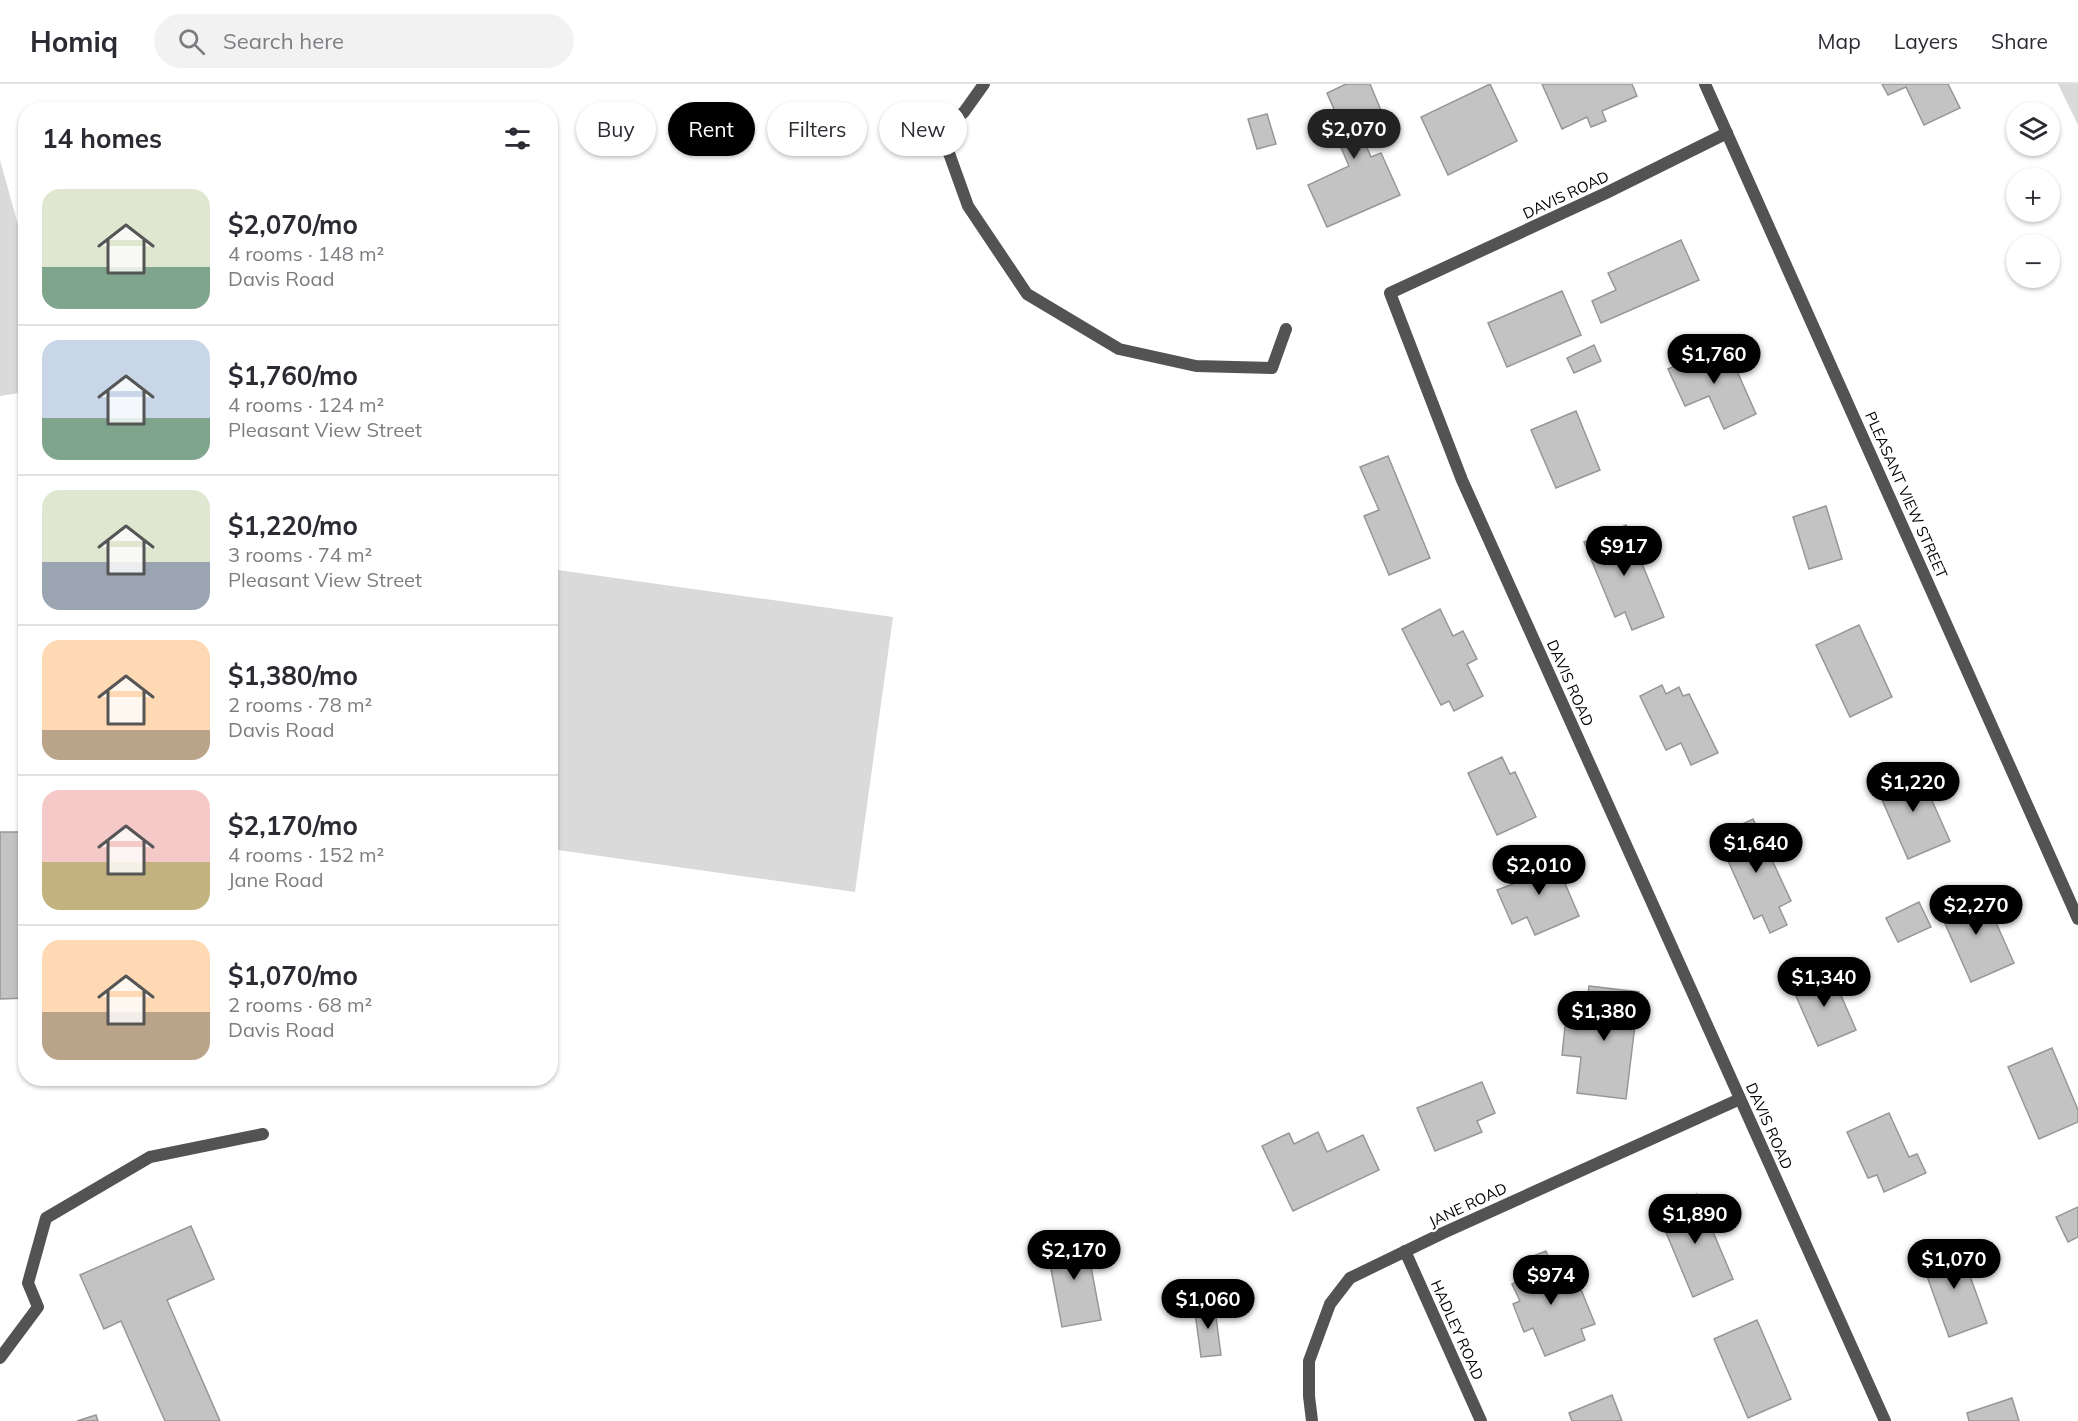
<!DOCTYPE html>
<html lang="en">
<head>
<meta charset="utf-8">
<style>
  :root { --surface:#fff; --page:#f2f2f3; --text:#2b2b33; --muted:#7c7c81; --line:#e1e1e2; --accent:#000 }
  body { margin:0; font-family:Mulish,sans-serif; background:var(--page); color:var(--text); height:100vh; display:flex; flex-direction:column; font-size:22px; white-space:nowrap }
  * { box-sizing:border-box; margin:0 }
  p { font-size:20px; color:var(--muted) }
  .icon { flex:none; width:33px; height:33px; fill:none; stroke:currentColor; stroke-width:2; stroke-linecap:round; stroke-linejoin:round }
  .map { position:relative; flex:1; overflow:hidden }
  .panel { position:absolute; left:18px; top:18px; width:540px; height:984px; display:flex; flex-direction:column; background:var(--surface); border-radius:24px; box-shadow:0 2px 4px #0004 }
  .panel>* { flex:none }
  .top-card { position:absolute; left:576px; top:18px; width:570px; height:54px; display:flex; gap:12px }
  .controls { position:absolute; left:2006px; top:18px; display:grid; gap:12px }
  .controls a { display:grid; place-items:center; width:54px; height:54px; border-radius:50%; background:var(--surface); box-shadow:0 2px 4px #0004; font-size:30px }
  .price { position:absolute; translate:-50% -51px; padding:0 14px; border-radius:21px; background:var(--accent); color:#fff; font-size:20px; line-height:39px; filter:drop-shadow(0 2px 3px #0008) }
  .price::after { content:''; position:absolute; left:50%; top:36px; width:18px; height:14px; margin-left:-9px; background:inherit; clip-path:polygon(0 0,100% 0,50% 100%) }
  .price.on { background:#222; color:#fff }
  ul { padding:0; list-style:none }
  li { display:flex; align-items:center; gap:18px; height:150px; padding:0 24px }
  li+li { border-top:2px solid var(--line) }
  li span { display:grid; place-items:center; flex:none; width:168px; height:120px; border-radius:18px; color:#555 }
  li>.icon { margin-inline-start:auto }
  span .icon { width:72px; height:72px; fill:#fffc; stroke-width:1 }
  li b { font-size:26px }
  h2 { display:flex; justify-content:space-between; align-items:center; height:72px; padding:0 24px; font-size:26px }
  .tag { padding:0 21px; border-radius:27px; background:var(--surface); box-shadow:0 2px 4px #0004; font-size:21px; line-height:54px }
  .tag.on { background:var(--accent); color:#fff }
  header { display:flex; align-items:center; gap:36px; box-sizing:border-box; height:84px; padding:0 30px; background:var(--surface); border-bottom:2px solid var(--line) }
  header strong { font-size:28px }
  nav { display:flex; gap:33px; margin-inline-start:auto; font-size:21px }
  .search { width:420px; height:54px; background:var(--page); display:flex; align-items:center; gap:15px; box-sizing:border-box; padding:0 21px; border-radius:33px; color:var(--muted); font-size:22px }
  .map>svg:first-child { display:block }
</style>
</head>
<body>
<header>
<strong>Homiq</strong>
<div class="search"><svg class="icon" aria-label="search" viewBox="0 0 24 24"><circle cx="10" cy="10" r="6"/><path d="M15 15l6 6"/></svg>Search here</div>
<nav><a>Map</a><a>Layers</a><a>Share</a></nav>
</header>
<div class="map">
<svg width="2078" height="1337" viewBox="0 0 2078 1337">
  <rect width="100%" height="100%" fill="#fff"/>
  <g fill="#dadada">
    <path d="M2058,0H2078V41Z"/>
    <path d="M0,76L25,166V308L0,312Z"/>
    <path d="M551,485L893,533L855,808L551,765Z"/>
  </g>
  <g fill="#c3c3c3" stroke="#979797" stroke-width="1.5">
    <path d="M1346,0H1370L1385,36L1360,47L1371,73L1381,69L1400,111L1327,143L1308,101L1349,82L1336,52L1344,48L1327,9Z"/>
    <path d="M1490,0L1517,57L1448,91L1421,33Z"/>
    <path d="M1542,0H1632L1637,12L1602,27L1606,37L1591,43L1587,33L1562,45Z"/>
    <path d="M1882,0H1948L1960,24L1924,41L1906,3L1888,11Z"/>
    <path d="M1267,30L1276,60L1257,65L1248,35Z"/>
    <path d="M1681,156L1699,196L1601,239L1592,217L1616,206L1608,189Z"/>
    <path d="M1562,207L1581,251L1507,283L1488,239Z"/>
    <path d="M1725,260L1756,330L1724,345L1709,312L1685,322L1668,285Z"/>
    <path d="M1594,261L1601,277L1574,289L1567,274Z"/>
    <path d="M1576,327L1600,386L1556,404L1531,346Z"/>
    <path d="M1388,372L1430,474L1389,491L1364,432L1379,426L1360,383Z"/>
    <path d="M1826,422L1842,475L1809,485L1793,433Z"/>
    <path d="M1626,441L1664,533L1632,546L1625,528L1615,533L1584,458Z"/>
    <path d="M1440,525L1453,552L1463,547L1477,575L1467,580L1483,612L1454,627L1449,617L1441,621L1402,545Z"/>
    <path d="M1859,541L1892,613L1850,633L1816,561Z"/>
    <path d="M1662,601L1666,610L1679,603L1683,612L1689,610L1718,669L1691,681L1681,659L1666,666L1640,612Z"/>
    <path d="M1502,673L1510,690L1515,688L1536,733L1497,751L1468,689Z"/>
    <path d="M1917,683L1950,757L1908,775L1876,702Z"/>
    <path d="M1753,735L1791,817L1779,823L1787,841L1770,849L1762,831L1754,835L1717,752Z"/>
    <path d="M0,748H25L26,914L0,915Z"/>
    <path d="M1552,769L1579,832L1535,851L1527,833L1512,840L1497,806L1513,800L1508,789Z"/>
    <path d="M1981,805L2014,879L1971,898L1938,824Z"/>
    <path d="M1919,818L1931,843L1898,858L1886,834Z"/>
    <path d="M1830,886L1856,946L1818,962L1792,903Z"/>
    <path d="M1589,902L1639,908L1626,1015L1577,1009L1581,973L1562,971L1566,934L1585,936Z"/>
    <path d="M2052,964L2078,1026V1038L2039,1055L2008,983Z"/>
    <path d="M1482,998L1495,1029L1477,1037L1482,1048L1435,1067L1417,1024Z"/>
    <path d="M1889,1029L1909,1073L1917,1070L1926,1089L1884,1108L1877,1091L1868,1094L1847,1048Z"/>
    <path d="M1318,1048L1327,1068L1363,1051L1379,1086L1293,1127L1262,1062L1289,1049L1294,1060Z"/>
    <path d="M1697,1110L1733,1195L1693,1213L1657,1127Z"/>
    <path d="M2078,1123V1153L2068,1158L2056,1133Z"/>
    <path d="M191,1142L214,1195L167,1216L220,1337H165L121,1237L104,1245L80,1191Z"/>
    <path d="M1085,1151L1101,1236L1062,1243L1046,1159Z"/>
    <path d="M1958,1159L1987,1239L1949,1253L1920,1173Z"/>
    <path d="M1546,1167L1552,1182L1560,1180L1571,1207L1580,1203L1595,1240L1581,1245L1585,1256L1545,1272L1533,1244L1524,1248L1513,1220L1520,1217L1512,1200L1530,1192L1523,1176Z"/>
    <path d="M1214,1218L1221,1271L1201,1273L1194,1221Z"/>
    <path d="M1757,1236L1791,1315L1748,1334L1714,1255Z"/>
    <path d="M1612,1311L1622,1337H1572L1569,1329Z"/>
    <path d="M2012,1314L2019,1337H1969L1967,1329Z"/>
    <path d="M96,1331L98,1337H77Z"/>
  </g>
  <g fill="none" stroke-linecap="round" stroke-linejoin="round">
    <g stroke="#535353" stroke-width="12">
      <path d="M984,0L964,28L941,47L968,122L1027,210L1119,265L1196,282L1272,284L1286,245"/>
      <path d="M0,1274L38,1223L28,1199L46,1134L150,1073L263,1050"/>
    </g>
    <g stroke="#535353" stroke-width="12">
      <path d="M1727,49L1606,109L1390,209L1462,396L1885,1337"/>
      <path d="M1405,1167L1481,1337"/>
      <path d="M1312,1337L1309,1312V1277L1330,1220L1350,1194L1443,1149L1740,1015"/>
    </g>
    <path stroke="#535353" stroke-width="12" d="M1705,0L2078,835"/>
  </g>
  <g text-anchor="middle" stroke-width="5" stroke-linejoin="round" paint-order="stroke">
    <g font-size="15" fill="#000" stroke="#fff">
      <text transform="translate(1566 111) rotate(-25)" y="5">DAVIS ROAD</text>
      <text transform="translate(1906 411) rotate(66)" y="5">PLEASANT VIEW STREET</text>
      <text transform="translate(1570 599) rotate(66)" y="5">DAVIS ROAD</text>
      <text transform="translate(1769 1042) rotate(66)" y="5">DAVIS ROAD</text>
      <text transform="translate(1468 1121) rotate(-25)" y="5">JANE ROAD</text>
      <text transform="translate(1457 1246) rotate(66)" y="5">HADLEY ROAD</text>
    </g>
  </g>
</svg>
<div class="controls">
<a><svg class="icon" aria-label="layers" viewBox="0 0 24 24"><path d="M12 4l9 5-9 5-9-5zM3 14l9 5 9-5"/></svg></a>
<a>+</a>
<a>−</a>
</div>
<b class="price on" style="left:1354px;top:76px">$2,070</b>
<b class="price" style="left:1714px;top:301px">$1,760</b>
<b class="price" style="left:1624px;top:493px">$917</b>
<b class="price" style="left:1913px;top:729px">$1,220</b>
<b class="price" style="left:1756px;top:790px">$1,640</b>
<b class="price" style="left:1539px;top:812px">$2,010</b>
<b class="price" style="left:1976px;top:852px">$2,270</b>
<b class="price" style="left:1824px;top:924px">$1,340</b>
<b class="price" style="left:1604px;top:958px">$1,380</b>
<b class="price" style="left:1695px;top:1161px">$1,890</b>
<b class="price" style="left:1074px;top:1197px">$2,170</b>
<b class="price" style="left:1954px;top:1206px">$1,070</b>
<b class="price" style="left:1551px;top:1222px">$974</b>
<b class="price" style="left:1208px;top:1246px">$1,060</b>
<div class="top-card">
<a class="tag">Buy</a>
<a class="tag on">Rent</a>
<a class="tag">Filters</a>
<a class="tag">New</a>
</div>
<section class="panel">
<h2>14 homes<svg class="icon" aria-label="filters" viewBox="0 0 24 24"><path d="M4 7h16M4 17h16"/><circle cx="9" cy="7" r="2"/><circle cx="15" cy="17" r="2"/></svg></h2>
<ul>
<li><span style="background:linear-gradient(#dfe7d0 65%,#7fa58c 0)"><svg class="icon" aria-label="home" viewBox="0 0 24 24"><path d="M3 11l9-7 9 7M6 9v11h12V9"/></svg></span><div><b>$2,070/mo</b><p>4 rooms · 148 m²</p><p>Davis Road</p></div></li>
<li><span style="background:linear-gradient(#c9d6e8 65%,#7fa58c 0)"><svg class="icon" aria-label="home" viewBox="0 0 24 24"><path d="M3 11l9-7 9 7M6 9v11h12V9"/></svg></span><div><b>$1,760/mo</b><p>4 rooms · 124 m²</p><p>Pleasant View Street</p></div></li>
<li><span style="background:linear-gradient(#dfe7d0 60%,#9aa5b1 0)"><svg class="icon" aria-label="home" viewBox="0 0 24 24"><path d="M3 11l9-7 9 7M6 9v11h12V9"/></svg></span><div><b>$1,220/mo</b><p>3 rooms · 74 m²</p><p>Pleasant View Street</p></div></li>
<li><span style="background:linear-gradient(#ffd9b3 75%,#b9a48a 0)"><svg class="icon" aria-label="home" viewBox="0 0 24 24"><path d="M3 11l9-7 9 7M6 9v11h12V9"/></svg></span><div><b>$1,380/mo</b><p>2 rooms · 78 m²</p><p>Davis Road</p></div></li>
<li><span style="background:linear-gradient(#f6c9c9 60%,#c2b280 0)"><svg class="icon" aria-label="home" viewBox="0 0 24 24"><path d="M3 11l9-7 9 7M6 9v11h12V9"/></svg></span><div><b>$2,170/mo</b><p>4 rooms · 152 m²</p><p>Jane Road</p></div></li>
<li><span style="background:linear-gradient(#ffd9b3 60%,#b9a48a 0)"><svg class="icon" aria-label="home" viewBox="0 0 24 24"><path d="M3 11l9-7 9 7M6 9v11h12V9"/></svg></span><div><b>$1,070/mo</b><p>2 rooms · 68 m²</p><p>Davis Road</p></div></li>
</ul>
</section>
</div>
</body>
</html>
